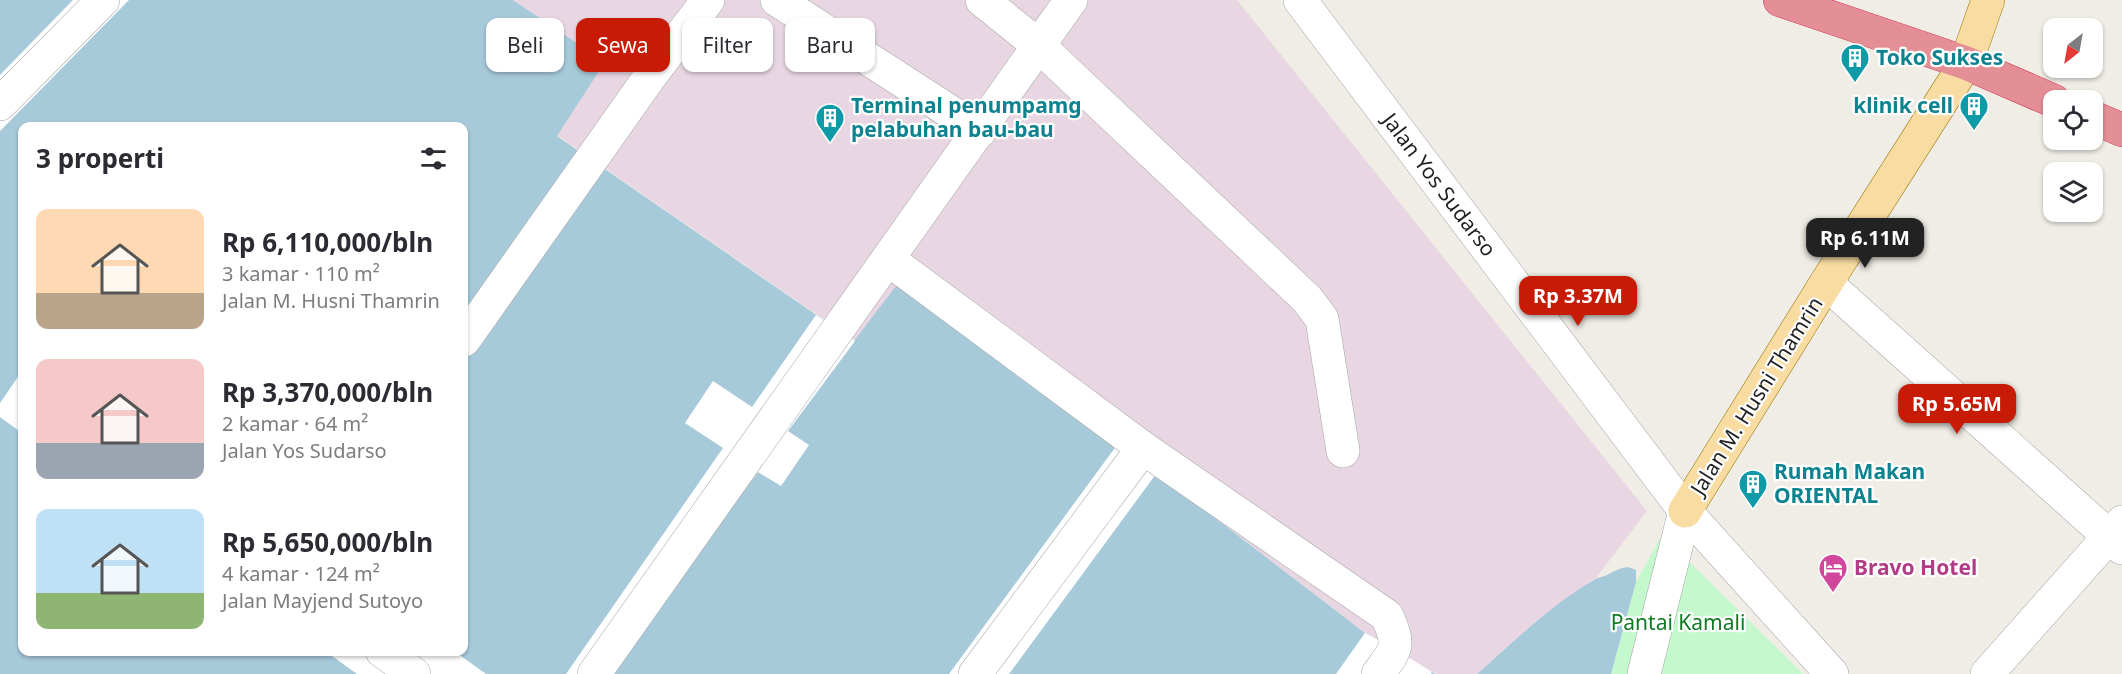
<!DOCTYPE html>
<html lang="id">
<head>
<meta charset="utf-8">
<style>
  :root { --surface:#fff; --page:#f7f7f7; --text:#2b2b33; --muted:#7c7c81; --accent:#c71b06 }
  body { margin:0; font-family:"Noto Sans",sans-serif; background:var(--page); color:var(--text); height:100vh; display:flex; flex-direction:column; font-size:22px; white-space:nowrap }
  * { box-sizing:border-box; margin:0 }
  p { font-size:20px; color:var(--muted) }
  .icon { flex:none; width:33px; height:33px; fill:none; stroke:currentColor; stroke-width:2; stroke-linecap:round; stroke-linejoin:round }
  .map { position:relative; flex:1; overflow:hidden }
  .side { position:absolute; left:18px; top:122px; width:450px; height:534px; display:flex; flex-direction:column; background:var(--surface); border-radius:12px; box-shadow:0 2px 4px #0004 }
  .side>* { flex:none }
  .top-card { position:absolute; left:486px; top:18px; width:570px; height:54px; display:flex; gap:12px }
  .needle { width:39px; rotate:211deg }
  .controls { position:absolute; left:2043px; top:18px; display:grid; gap:12px }
  .controls a { display:grid; place-items:center; width:60px; height:60px; border-radius:12px; background:var(--surface); box-shadow:0 2px 4px #0004; font-size:30px }
  .price { position:absolute; translate:-50% -51px; padding:0 14px; border-radius:12px; background:var(--accent); color:#fff; font-size:20px; line-height:39px; filter:drop-shadow(0 2px 3px #0008) }
  .price::after { content:''; position:absolute; left:50%; top:36px; width:18px; height:14px; margin-left:-9px; background:inherit; clip-path:polygon(0 0,100% 0,50% 100%) }
  .price.current { background:#222; color:#fff }
  ul { padding:0; list-style:none }
  li { display:flex; align-items:center; gap:18px; height:150px; padding:0 18px }
  li span { display:grid; place-items:center; flex:none; width:168px; height:120px; border-radius:12px; color:#555 }
  li>.icon { margin-inline-start:auto }
  span .icon { width:72px; height:72px; fill:#fffc; stroke-width:1 }
  li b { font-size:26px }
  h2 { display:flex; justify-content:space-between; align-items:center; height:72px; padding:0 18px; font-size:26px }
  .tag { padding:0 21px; border-radius:12px; background:var(--surface); box-shadow:0 2px 4px #0004; font-size:21px; line-height:54px }
  .tag.current { background:var(--accent); color:#fff }
  .map>svg:first-child { display:block }
</style>
</head>
<body>
<div class="map">
<svg width="2122" height="674" viewBox="0 0 2122 674">
  <rect width="100%" height="100%" fill="#efede5"/>
  <path fill="#e8d7e3" d="M513,0H1237L1647,511L1596,578L1536,621L1477,674H1435L1365,633L902,278L855,341L557,135L605,62Z"/>
  <path fill="#c4f8cd" d="M1662,535L1803,674H1611L1636,582Z"/>
  <g fill="#a7cadb" fill-rule="evenodd">
    <path d="M0,0H513L605,62L557,136L854,341L902,278L1365,633L1435,674H0ZM22,126H464V651H22Z"/>
    <path d="M1628,567L1636,570V582L1611,674H1477C1514,641 1551,605 1594,580C1598,577 1603,577 1607,575C1615,571 1619,568 1628,567Z"/>
  </g>
  <g fill="#fff">
    <path d="M73,0H129L0,131V75Z"/>
    <path d="M816,315L855,341L788,431L809,445L781,486L758,472L610,674H566L723,448L685,423L713,381L752,407Z"/>
    <path d="M22,371V433L0,417V403Z"/>
    <path d="M1117,445L1156,474L1009,674H949Z"/>
    <path d="M1365,633L1395,649L1432,672L1431,674H1336Z"/>
    <path d="M325,651H454L486,674H357Z"/>
  </g>
  <g fill="none" stroke-linecap="round" stroke-linejoin="round">
    <g stroke="#a6a6a6" stroke-width="34">
      <g id="minor">
        <path d="M777,0L980,131"/>
        <path d="M982,0L1038,45L1307,299L1322,319L1343,451"/>
        <path d="M1300,0L1685,511L1832,674"/>
        <path d="M0,104L103,0"/>
        <path d="M888,259L1143,448L1387,616C1401,647 1396,649 1378,674"/>
        <path d="M1826,283L2122,548"/>
        <path d="M464,340L651,75L708,0"/>
        <path d="M382,651L414,674"/>
        <path d="M594,674L1071,0"/>
        <path d="M975,674L1143,448"/>
        <path d="M1644,674L1685,511"/>
        <path d="M1987,674L2122,522"/>
      </g>
    </g>
    <g stroke="#957405" stroke-width="34">
      <path id="major" d="M1685,511L1826,283L1966,63L1988,0"/>
    </g>
    <g stroke="#d52a53" stroke-width="34">
      <g id="highway">
        <path d="M1780,0L1966,63L2054,101"/>
        <path d="M2092,117L2122,130"/>
      </g>
    </g>
    <use href="#minor" stroke="#fff" stroke-width="33"/>
    <use href="#major" stroke="#f9dca1" stroke-width="33"/>
    <use href="#highway" stroke="#e48f96" stroke-width="33"/>
  </g>
  <defs>
    <g id="building-pin" transform="scale(1.5)"><path d="M0 17L-7.5 6A9.5 9.5 0 1 1 7.5 6Z" fill="#0f9aa8" stroke="#fff"/><path d="M-4-6H4V6H1V3H-1V6H-4ZM-2.5-4.3h1.7v1.8h-1.7ZM.8-4.3h1.7v1.8H.8ZM-2.5-1h1.7V.8h-1.7ZM.8-1h1.7V.8H.8Z" fill="#fff"/></g>
    <g id="hotel-pin" transform="scale(1.5)"><path d="M0 17L-7.5 6A9.5 9.5 0 1 1 7.5 6Z" fill="#d1479c" stroke="#fff"/><path d="M-6-4.5h1.5V1H6V5H4.5V3h-9V5H-6ZM-4 0a1.8 1.8 0 1 1 3.6 0ZM.5 0V-2.5h3Q6-2.5 6 0Z" fill="#fff"/></g>
  </defs>
  <g fill-rule="evenodd">
    <use href="#building-pin" x="1855" y="58"/>
    <use href="#building-pin" x="1974" y="106"/>
    <use href="#building-pin" x="830" y="118"/>
    <use href="#building-pin" x="1753" y="484"/>
    <use href="#hotel-pin" x="1833" y="568"/>
  </g>
  <g text-anchor="middle" stroke-width="4.5" stroke-linejoin="round" paint-order="stroke">
    <g font-size="21" font-weight="bold" fill="#0d838f" stroke="#fff" text-anchor="start">
      <text x="1876" y="65">Toko Sukses</text>
      <text x="851" y="113">Terminal penumpamg<tspan x="851" dy="24">pelabuhan bau-bau</tspan></text>
      <text x="1953" y="113" text-anchor="end">klinik cell</text>
      <text x="1774" y="479">Rumah Makan<tspan x="1774" dy="24">ORIENTAL</tspan></text>
    </g>
    <g font-size="21" fill="#1f1f1f" stroke="#fff">
      <text transform="translate(1439 185) rotate(53)" y="7">Jalan Yos Sudarso</text>
      <text transform="translate(1757 396) rotate(-58)" y="7">Jalan M. Husni Thamrin</text>
    </g>
    <g font-size="21" font-weight="bold" fill="#b23c85" stroke="#fff" text-anchor="start">
      <text x="1854" y="575">Bravo Hotel</text>
    </g>
    <g font-size="21" fill="#0f7a23" stroke="#fff">
      <text x="1678" y="630">Pantai Kamali</text>
    </g>
  </g>
</svg>
<div class="controls">
<a><svg class="needle" viewBox="-14 -14 28 28"><path d="M0-13l5 13h-10z" fill="#e53935"/><path d="M0 13l5-13h-10z" fill="#7c7c81"/></svg></a>
<a><svg class="icon" aria-label="locate" viewBox="0 0 24 24"><circle cx="12" cy="12" r="6"/><path d="M12 2v4M12 18v4M2 12h4M18 12h4"/></svg></a>
<a><svg class="icon" aria-label="layers" viewBox="0 0 24 24"><path d="M12 4l9 5-9 5-9-5zM3 14l9 5 9-5"/></svg></a>
</div>
<b class="price current" style="left:1865px;top:269px">Rp 6.11M</b>
<b class="price" style="left:1578px;top:327px">Rp 3.37M</b>
<b class="price" style="left:1957px;top:435px">Rp 5.65M</b>
<div class="top-card">
<a class="tag">Beli</a>
<a class="tag current">Sewa</a>
<a class="tag">Filter</a>
<a class="tag">Baru</a>
</div>
<section class="side">
<h2>3 properti<svg class="icon" aria-label="filters" viewBox="0 0 24 24"><path d="M4 7h16M4 17h16"/><circle cx="9" cy="7" r="2"/><circle cx="15" cy="17" r="2"/></svg></h2>
<ul>
<li><span style="background:linear-gradient(#ffd9b3 70%,#b9a48a 0)"><svg class="icon" aria-label="home" viewBox="0 0 24 24"><path d="M3 11l9-7 9 7M6 9v11h12V9"/></svg></span><div><b>Rp 6,110,000/bln</b><p>3 kamar · 110 m²</p><p>Jalan M. Husni Thamrin</p></div></li>
<li><span style="background:linear-gradient(#f6c9c9 70%,#9aa5b1 0)"><svg class="icon" aria-label="home" viewBox="0 0 24 24"><path d="M3 11l9-7 9 7M6 9v11h12V9"/></svg></span><div><b>Rp 3,370,000/bln</b><p>2 kamar · 64 m²</p><p>Jalan Yos Sudarso</p></div></li>
<li><span style="background:linear-gradient(#bfe0f5 70%,#8fb573 0)"><svg class="icon" aria-label="home" viewBox="0 0 24 24"><path d="M3 11l9-7 9 7M6 9v11h12V9"/></svg></span><div><b>Rp 5,650,000/bln</b><p>4 kamar · 124 m²</p><p>Jalan Mayjend Sutoyo</p></div></li>
</ul>
</section>
</div>
</body>
</html>
